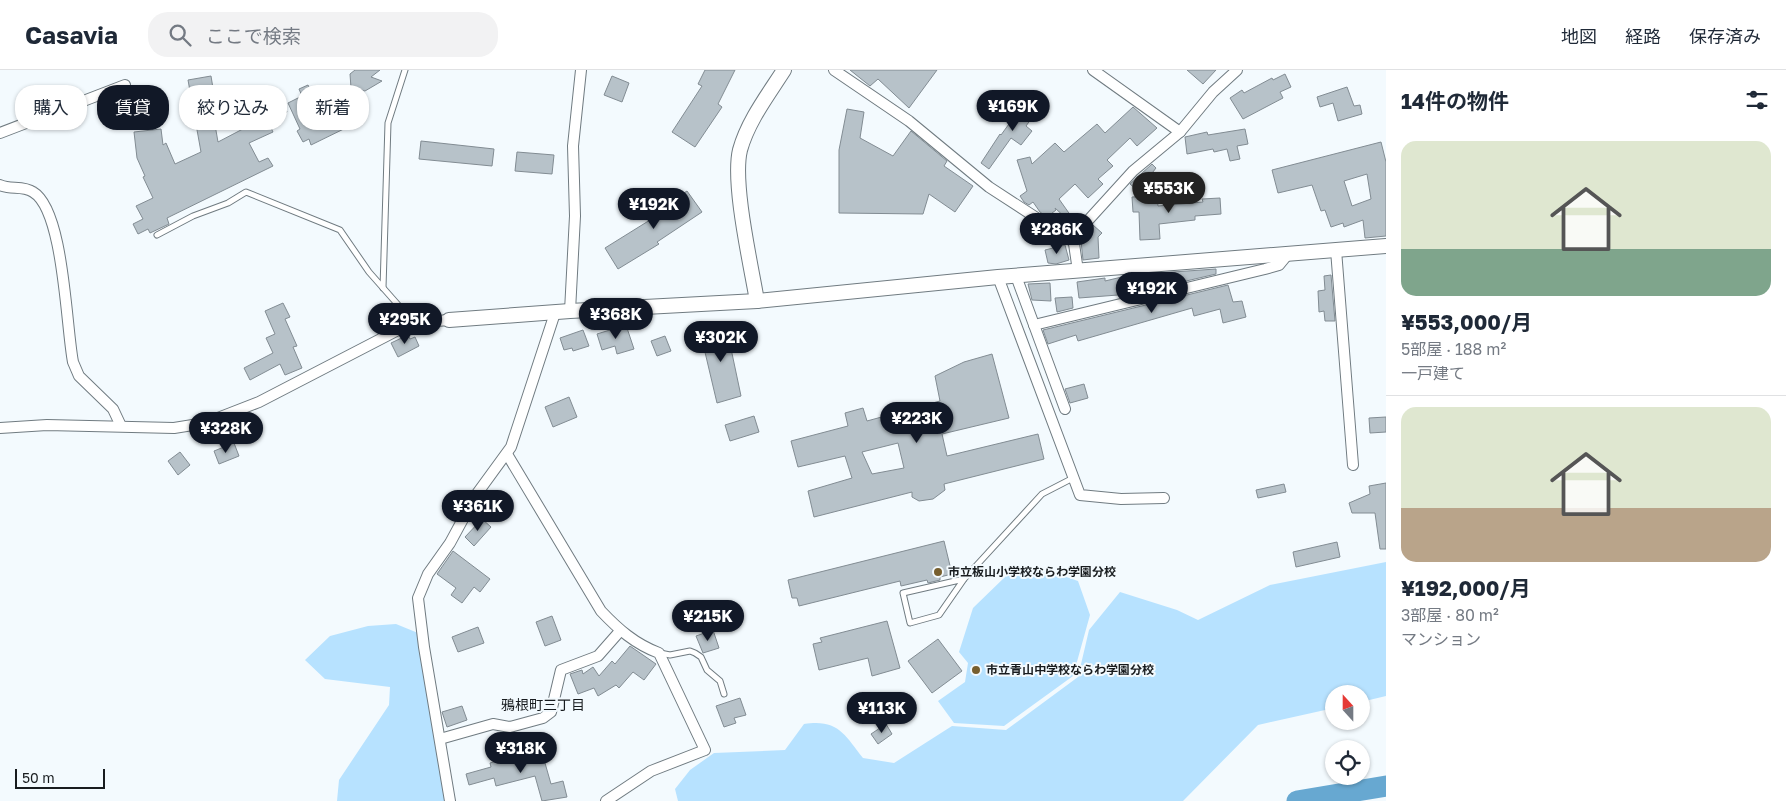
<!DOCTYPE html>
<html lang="ja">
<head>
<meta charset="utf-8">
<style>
  :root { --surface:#fff; --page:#f2f2f3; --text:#1f2937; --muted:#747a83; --line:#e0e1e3; --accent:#111827 }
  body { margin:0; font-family:"Golos Text","Noto Sans JP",sans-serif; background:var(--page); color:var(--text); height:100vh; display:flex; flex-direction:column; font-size:19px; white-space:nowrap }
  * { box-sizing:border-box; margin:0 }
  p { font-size:16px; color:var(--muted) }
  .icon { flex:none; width:28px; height:28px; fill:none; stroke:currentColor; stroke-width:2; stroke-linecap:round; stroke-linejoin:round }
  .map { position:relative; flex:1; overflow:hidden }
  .sheet { display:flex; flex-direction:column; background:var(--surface); width:400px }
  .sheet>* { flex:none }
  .banner { position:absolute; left:15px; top:15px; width:475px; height:45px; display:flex; gap:10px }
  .needle { width:32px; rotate:339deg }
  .fabs { position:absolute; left:1325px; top:615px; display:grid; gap:10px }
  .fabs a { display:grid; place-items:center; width:45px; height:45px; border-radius:50%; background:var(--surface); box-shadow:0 1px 4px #0004; font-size:25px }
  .scale { position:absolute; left:15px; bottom:12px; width:90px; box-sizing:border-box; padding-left:5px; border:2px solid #181c1f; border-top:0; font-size:14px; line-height:18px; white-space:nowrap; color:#181c1f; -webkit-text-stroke:4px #f3fafe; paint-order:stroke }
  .price { position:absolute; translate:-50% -42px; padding:0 11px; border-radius:18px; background:var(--accent); color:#fff; font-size:16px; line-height:32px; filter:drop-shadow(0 1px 2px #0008) }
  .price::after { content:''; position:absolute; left:50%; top:30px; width:15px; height:11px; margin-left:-8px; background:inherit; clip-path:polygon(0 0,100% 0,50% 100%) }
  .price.selected { background:#222; color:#fff }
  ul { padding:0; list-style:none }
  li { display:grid; align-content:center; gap:10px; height:265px; padding:0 15px }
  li+li { border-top:1px solid var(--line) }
  li span { display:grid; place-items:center; height:155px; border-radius:15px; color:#555 }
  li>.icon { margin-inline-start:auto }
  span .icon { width:90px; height:90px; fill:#fffc; stroke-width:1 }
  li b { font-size:21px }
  h2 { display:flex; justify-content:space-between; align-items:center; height:60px; padding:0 15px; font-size:21px }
  .chip { padding:0 18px; border-radius:20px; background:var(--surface); box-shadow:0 1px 4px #0004; font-size:18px; line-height:45px }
  .chip.selected { background:var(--accent); color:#fff }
  header { display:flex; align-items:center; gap:30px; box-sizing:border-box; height:70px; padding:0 25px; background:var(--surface); border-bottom:1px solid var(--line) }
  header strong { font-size:24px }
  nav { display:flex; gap:28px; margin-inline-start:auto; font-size:18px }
  .search { width:350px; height:45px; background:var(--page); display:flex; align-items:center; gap:12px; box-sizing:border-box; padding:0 18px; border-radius:20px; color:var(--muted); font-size:19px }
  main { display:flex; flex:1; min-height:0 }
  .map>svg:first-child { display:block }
</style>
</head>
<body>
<header>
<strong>Casavia</strong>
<div class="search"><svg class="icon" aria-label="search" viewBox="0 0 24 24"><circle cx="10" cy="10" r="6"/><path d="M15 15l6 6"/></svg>ここで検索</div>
<nav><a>地図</a><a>経路</a><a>保存済み</a></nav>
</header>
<main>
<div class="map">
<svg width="1386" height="731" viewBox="0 0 1386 731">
  <rect width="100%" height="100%" fill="#f3fafe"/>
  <g fill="#b7e2ff">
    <path d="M1386,492V626L1361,632V624H1334V638L1258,655L1183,731H678L675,719L690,700L714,683L785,680L804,654C838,649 844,664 863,688L894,693L952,656L1006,660L1078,607L1089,560L1120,522L1177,540L1198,550L1270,515Z"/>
    <path d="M1037,497L1078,511L1090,545L1073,606L1004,656L954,653L938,631L965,612L968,593L959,582L973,538L1007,505C1019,505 1025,498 1037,497Z"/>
    <path d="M396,554L418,563L445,731H337L339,710L389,635L390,617L325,609L305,590L330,566L368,556Z"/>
  </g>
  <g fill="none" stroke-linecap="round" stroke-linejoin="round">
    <path stroke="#67a8d1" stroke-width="21" d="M1297,731L1386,716"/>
  </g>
  <g fill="#b7c2c9" stroke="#828c93" fill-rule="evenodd">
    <path d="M355,0H380L371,7L382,11L365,21L351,18L350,4Z"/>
    <path d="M705,0H735L718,34L722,37L695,77L672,62L702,16L698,14Z"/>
    <path d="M850,0H937L909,38L878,9L870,16Z"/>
    <path d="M1187,0H1216L1203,14Z"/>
    <path d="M1285,4L1291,17L1280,22L1283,28L1243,49L1230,28L1242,20L1244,23L1272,8L1273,10Z"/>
    <path d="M211,6L218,49H214L218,72L260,50L253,36L279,24L287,42L272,49L275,56L271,58L273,62L249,73L259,92L268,88L273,96L167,148L169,154L167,155L150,163L148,159L138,164L133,154L143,149L136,136L153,128L143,107L145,106L137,88L134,62L161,59L163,75L166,73L175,94L201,82L188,10Z"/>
    <path d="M612,6L629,13L622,32L604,25Z"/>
    <path d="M308,15L320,40L353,24L360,37L353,41L358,52L311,75L309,69L303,72L297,61L300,59L288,33L302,26L299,19Z"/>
    <path d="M1347,17L1354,36L1360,35L1362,44L1338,51L1333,33L1320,37L1317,27Z"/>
    <path d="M1027,29L1039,38L1026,56L1032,61L1021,75L1011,68L989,99L981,93L1000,64L1001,65Z"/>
    <path d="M1133,37L1157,58L1137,76L1130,68L1107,90L1113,96L1098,109L1103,114L1088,128L1075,114L1059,129L1071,146L1067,149L1055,138L1056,140L1047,147L1040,142L1033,132L1029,135L1024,132L1020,126L1027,121L1017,90L1030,87L1032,94L1055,73L1064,82L1097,54L1105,63Z"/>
    <path d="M847,39L864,42L860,68L893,86L911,61L947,91L944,96L973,116L955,142L929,124L923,144L839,143V80Z"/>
    <path d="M1245,59L1248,74L1237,76L1240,89L1230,91L1227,79L1214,82L1213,79L1187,84L1185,67L1207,62L1208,65Z"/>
    <path d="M421,71L494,79L492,96L419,89Z"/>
    <path d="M1381,72L1386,92V166L1365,168L1363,150L1344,157L1343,153L1331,157L1325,140L1321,141L1312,115L1278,123L1272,100ZM1367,104L1371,129L1352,136L1344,111Z"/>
    <path d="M517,82L554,85L552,104L515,101Z"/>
    <path d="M1152,94L1156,98L1149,107L1152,110L1139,122L1130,114Z"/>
    <path d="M687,121L702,142L657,172L659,174L618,199L605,178L650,150L648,147Z"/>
    <path d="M1157,126L1158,136L1203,132L1202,129L1220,128L1221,144L1195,146V150L1159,154L1160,169L1140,170L1139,142H1133L1132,127Z"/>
    <path d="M1093,155L1102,163L1098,167L1099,188L1083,190L1081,171L1089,169L1084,165Z"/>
    <path d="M1065,175L1069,190L1056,194L1048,193L1045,180Z"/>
    <path d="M1216,199V204L1131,224L1079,228L1077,212L1105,208V211L1130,205Z"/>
    <path d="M1331,205L1335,251H1325L1324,241L1319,242L1318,221L1325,220L1324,206Z"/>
    <path d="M1050,213L1051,231L1032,230L1028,214Z"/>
    <path d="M1228,215L1233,232L1242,231L1246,247L1223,253L1220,239L1194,246L1192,238L1078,271L1076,265L1048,274L1043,260Z"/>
    <path d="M1072,227L1073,238L1057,242L1055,228Z"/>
    <path d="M283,233L290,247L285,249L297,276L293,277L302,298L285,305L280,294L250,310L244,298L273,283L266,268L275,264L265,241Z"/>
    <path d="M626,255L634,279L617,284L615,276L602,280L597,264Z"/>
    <path d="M726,255L741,326L717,333L700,261Z"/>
    <path d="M583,260L589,276L573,281L572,278L564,280L560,268Z"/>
    <path d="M408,265L410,269L415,267L419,276L398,287L391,273Z"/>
    <path d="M665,266L671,281L657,286L651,271Z"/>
    <path d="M992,284L1009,348L942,364L947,386L1038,364L1044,389L944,414L945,420L933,429L919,431L912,427V422L814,447L808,421L852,408L845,386L798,397L791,371L848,356L845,343L863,338L867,351L940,331L935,306L964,292ZM898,373L904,398L872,404L862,382Z"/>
    <path d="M1084,314L1088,328L1070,333L1065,319Z"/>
    <path d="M569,327L577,347L553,357L545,337Z"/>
    <path d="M754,346L759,362L730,371L725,355Z"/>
    <path d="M1386,347V362L1370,363L1369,348Z"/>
    <path d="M234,373L239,386L219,394L214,381Z"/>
    <path d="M180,382L190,395L178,405L168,391Z"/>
    <path d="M1386,413V479H1380L1375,443H1352L1349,433L1370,424L1369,416Z"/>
    <path d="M1284,414L1286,422L1258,428L1256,420Z"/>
    <path d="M482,449L491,457L474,476L465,467Z"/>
    <path d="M944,471L952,504L940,507V510L928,513L927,510L901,516L900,511L799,536L797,528H792L788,510Z"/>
    <path d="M1337,472L1340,487L1296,497L1293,482Z"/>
    <path d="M453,481L490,509L480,522L474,517L462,533L451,525L456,518L437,504Z"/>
    <path d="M552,546L561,570L545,576L536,552Z"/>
    <path d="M887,551L900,598L872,606L868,588L819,600L813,574L822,572L820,568Z"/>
    <path d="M478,557L484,573L458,582L452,567Z"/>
    <path d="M713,560L719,578L703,583L696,566Z"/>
    <path d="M938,569L962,601L932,623L908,591Z"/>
    <path d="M630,576L656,594L644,610L633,602L619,618L616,615L598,626L594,618L578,624L570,604L582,600L583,604L593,597L599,606L612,591L615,594Z"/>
    <path d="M740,628L746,645L734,648L736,653L724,657L716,636Z"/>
    <path d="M462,636L467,650L447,657L442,642Z"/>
    <path d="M886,654L892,664L878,674L871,664Z"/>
    <path d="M541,679L551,714L563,711L567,727L542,731L535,706L496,716L494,708L469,715L466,704L491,697L490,693Z"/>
  </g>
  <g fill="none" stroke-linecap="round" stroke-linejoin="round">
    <g stroke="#707b81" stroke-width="7">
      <g id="lane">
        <path d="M157,165L193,146L228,133L246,122L340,160L369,202L415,254"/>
        <path d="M383,218L388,53L405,0"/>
        <path d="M964,509L903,523L910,553L939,545L964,509L1042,424L1075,407"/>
        <path d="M660,583L670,585L690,581L695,583L701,587L707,600L720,611L724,624"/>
      </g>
    </g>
    <g stroke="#707b81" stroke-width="12">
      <g id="street">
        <path d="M834,0L909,51L989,117L1072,171"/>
        <path d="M1093,0L1180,62"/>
        <path d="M0,63L125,15"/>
        <path d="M0,115C10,120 23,115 33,122C64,140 66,256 73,292L79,306L113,339L121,356"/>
        <path d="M1336,180L1353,395"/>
        <path d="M1078,201L1073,167L1133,101L1180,62L1213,22L1237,0"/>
        <path d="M1016,206L1065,339"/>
        <path d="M998,207L1080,425L1121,429L1164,428"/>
        <path d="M570,241L575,146L573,76L581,0"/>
        <path d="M1034,255L1265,199L1279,195L1288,184"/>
        <path d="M0,358L47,355L174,358L205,353L259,332L400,259L425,252L449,250"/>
        <path d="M507,384L601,541C618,559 635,574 659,583L705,680L651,701L606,731"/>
        <path d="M440,669L493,654L510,657L543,648L551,642L561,600L598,586L620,561"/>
        <path d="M450,731L424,577L418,528L428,504L450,473L476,425L511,377L555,243"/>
      </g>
    </g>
    <g stroke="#707b81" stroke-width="16">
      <g id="secondary">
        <path d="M757,231C751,195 732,113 740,80C748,51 768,25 784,0"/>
        <path d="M449,250L570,241L757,231L998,207L1386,176"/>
      </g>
    </g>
    <use href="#lane" stroke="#fff" stroke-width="5"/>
    <use href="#street" stroke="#fff" stroke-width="10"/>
    <use href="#secondary" stroke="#fff" stroke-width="14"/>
  </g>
  <g fill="#775f2f" stroke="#f3fafe" stroke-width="2">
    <circle cx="938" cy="502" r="5"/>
    <circle cx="976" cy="600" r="5"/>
  </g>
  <g text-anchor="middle" stroke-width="4" stroke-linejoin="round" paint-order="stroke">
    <g font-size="12" font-weight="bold" fill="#181c1f" stroke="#f3fafe" text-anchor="start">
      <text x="948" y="506">市立板山小学校ならわ学園分校</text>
      <text x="986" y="604">市立青山中学校ならわ学園分校</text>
    </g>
    <g font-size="14" fill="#181c1f" stroke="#f3fafe">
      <text x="543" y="640">鴉根町三丁目</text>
    </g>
  </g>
</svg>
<div class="fabs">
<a><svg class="needle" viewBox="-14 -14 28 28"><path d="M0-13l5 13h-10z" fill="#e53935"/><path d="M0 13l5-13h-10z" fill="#747a83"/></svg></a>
<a><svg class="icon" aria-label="locate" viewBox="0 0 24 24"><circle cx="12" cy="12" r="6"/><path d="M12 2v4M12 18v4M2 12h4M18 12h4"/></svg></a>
</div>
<div class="scale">50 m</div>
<b class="price" style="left:1013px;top:62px">¥169K</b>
<b class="price selected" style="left:1169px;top:144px">¥553K</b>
<b class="price" style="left:654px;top:160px">¥192K</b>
<b class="price" style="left:1057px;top:185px">¥286K</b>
<b class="price" style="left:1152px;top:244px">¥192K</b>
<b class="price" style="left:616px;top:270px">¥368K</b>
<b class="price" style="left:405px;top:275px">¥295K</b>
<b class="price" style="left:721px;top:293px">¥302K</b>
<b class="price" style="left:917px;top:374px">¥223K</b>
<b class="price" style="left:226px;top:384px">¥328K</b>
<b class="price" style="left:478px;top:462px">¥361K</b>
<b class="price" style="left:708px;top:572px">¥215K</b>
<b class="price" style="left:882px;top:664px">¥113K</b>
<b class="price" style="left:521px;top:704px">¥318K</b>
<div class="banner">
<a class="chip">購入</a>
<a class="chip selected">賃貸</a>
<a class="chip">絞り込み</a>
<a class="chip">新着</a>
</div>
</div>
<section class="sheet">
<h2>14件の物件<svg class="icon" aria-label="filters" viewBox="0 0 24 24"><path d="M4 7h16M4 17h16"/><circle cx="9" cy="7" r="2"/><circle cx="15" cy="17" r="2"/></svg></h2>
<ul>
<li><span style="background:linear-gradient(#dfe7d0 70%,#7fa58c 0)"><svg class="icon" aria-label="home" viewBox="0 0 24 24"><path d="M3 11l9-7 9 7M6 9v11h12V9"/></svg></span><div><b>¥553,000/月</b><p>5部屋 · 188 m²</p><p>一戸建て</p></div></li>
<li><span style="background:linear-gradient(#dfe7d0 65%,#b9a48a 0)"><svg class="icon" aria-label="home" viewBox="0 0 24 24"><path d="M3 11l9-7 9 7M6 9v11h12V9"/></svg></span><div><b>¥192,000/月</b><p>3部屋 · 80 m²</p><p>マンション</p></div></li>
</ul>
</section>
</main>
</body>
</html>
